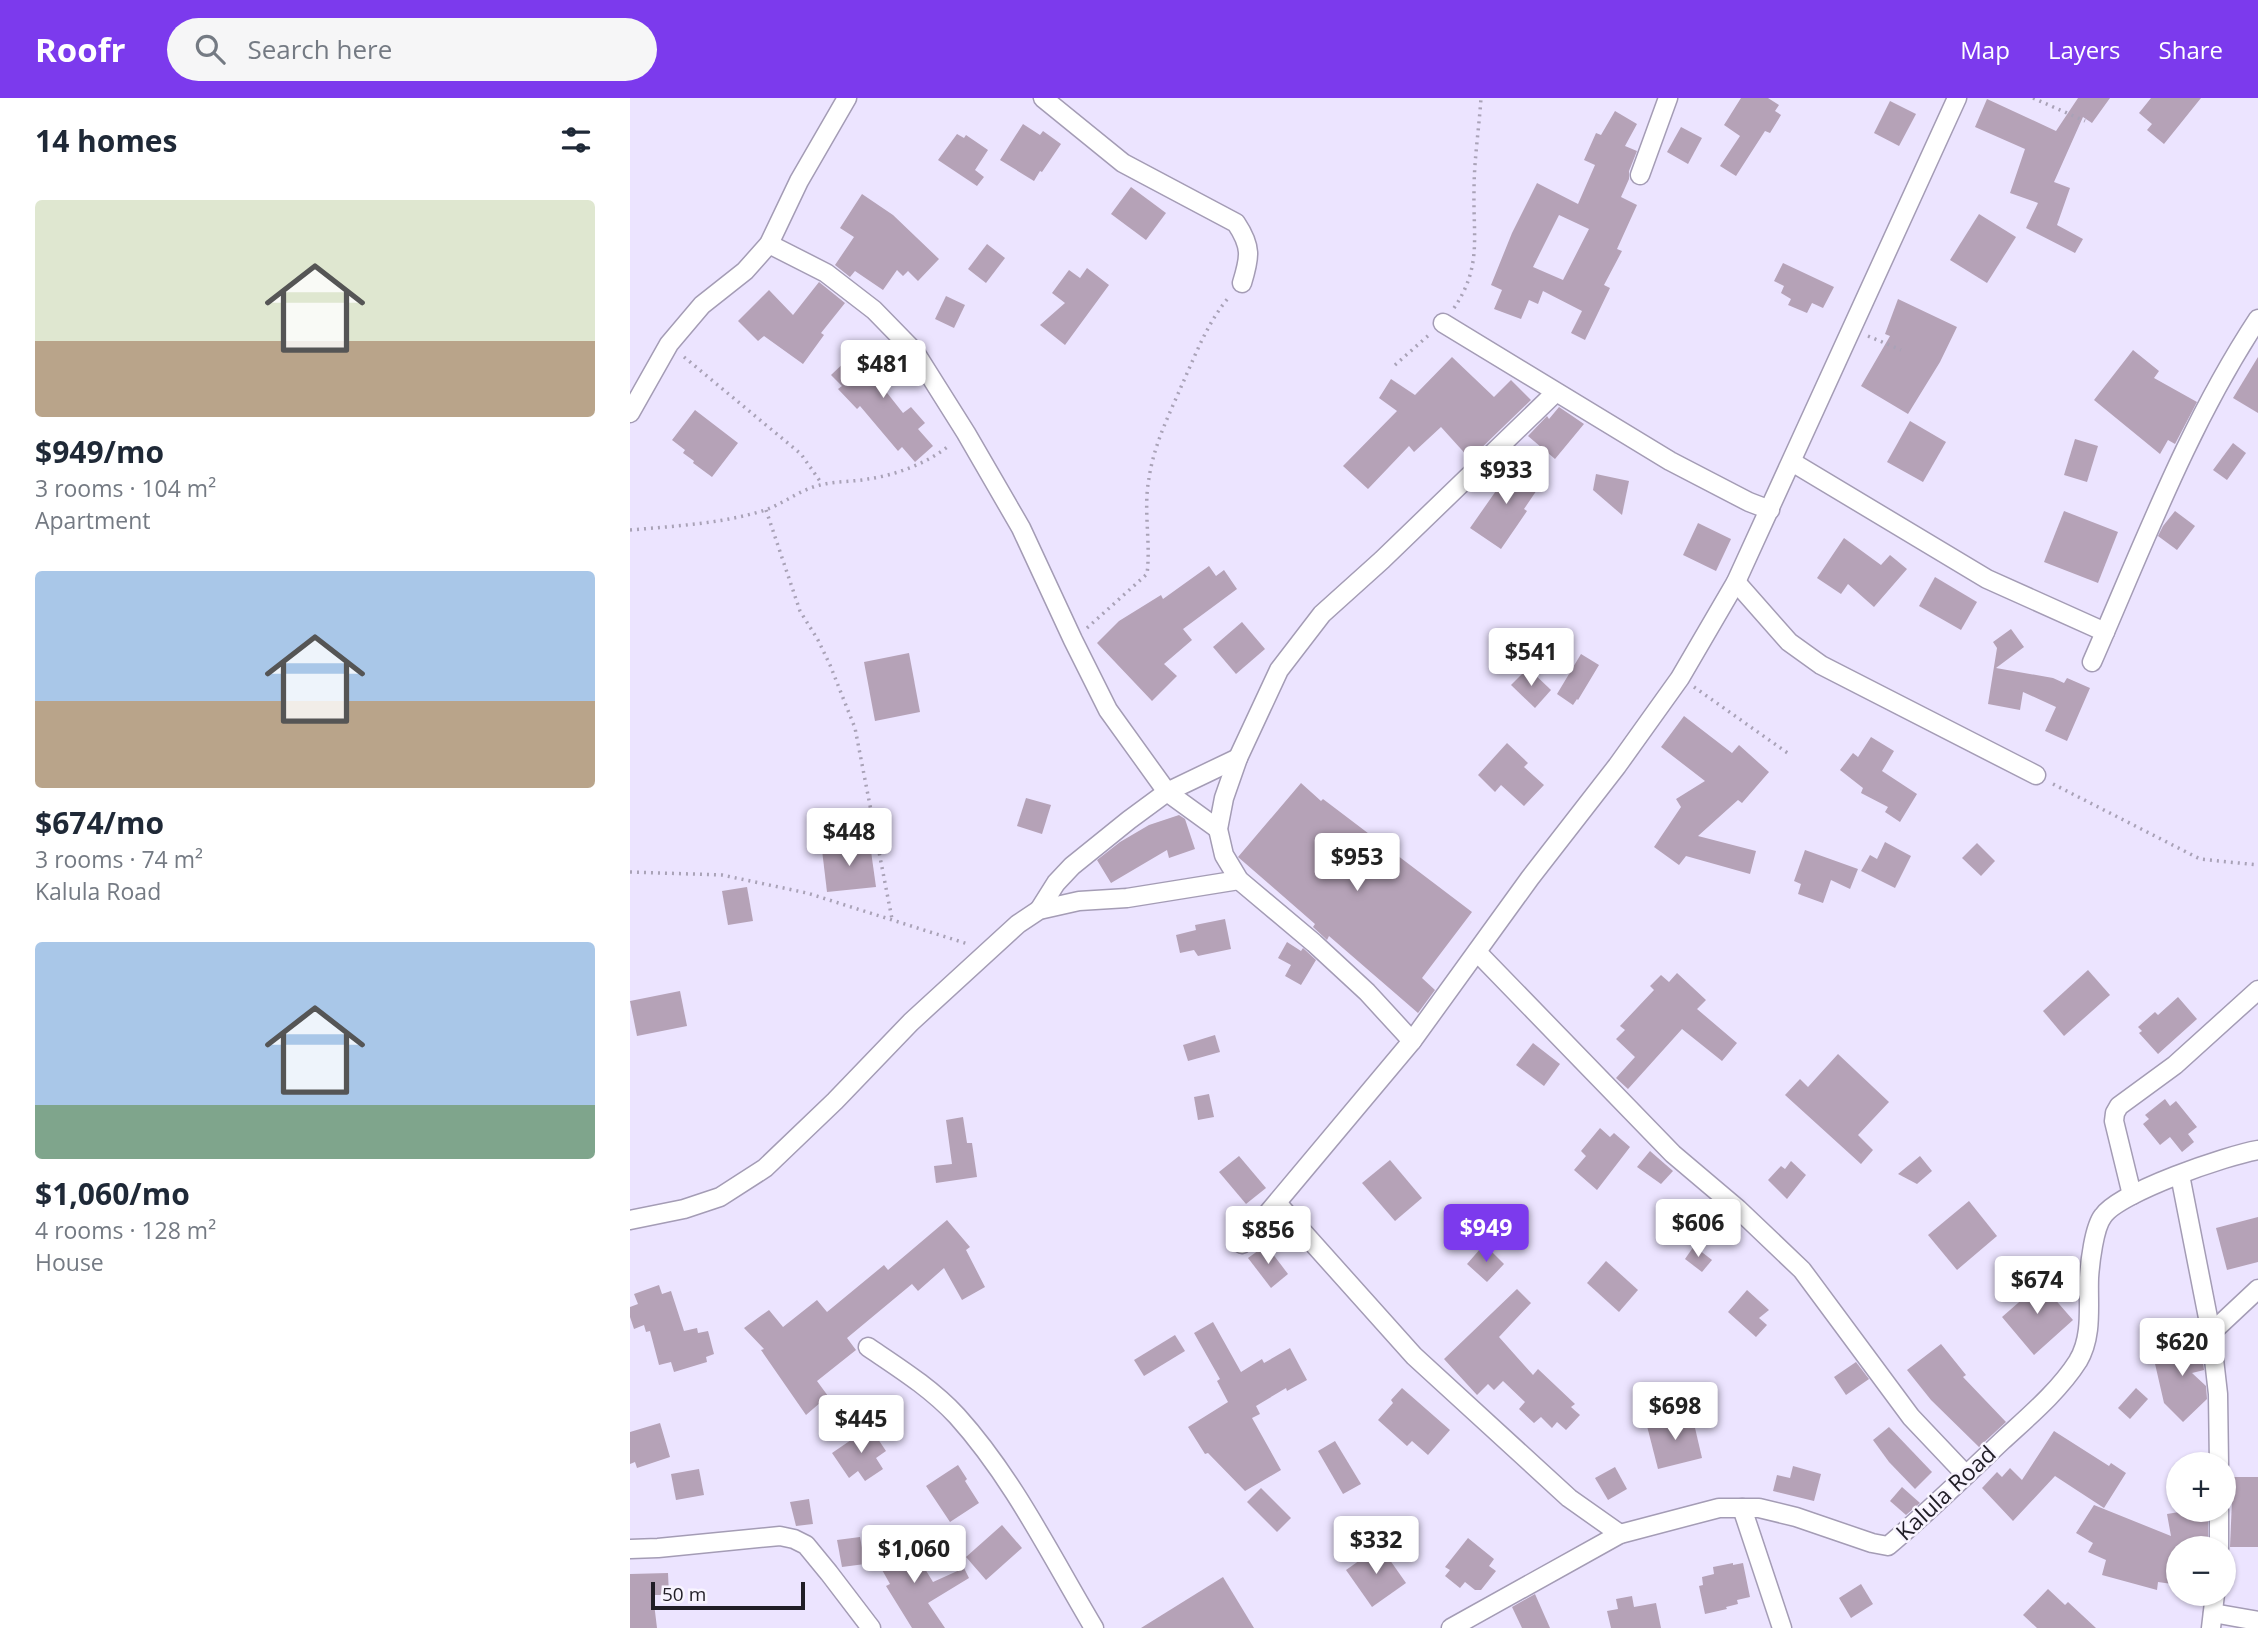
<!DOCTYPE html>
<html lang="en">
<head>
<meta charset="utf-8">
<style>
  :root { --surface:#fff; --page:#f6f6f7; --text:#1f2937; --muted:#747a83; --accent:#7c3aed }
  body { margin:0; font-family:"Open Sans",sans-serif; background:var(--page); color:var(--text); height:100vh; display:flex; flex-direction:column; font-size:26px; white-space:nowrap }
  * { box-sizing:border-box; margin:0 }
  p { font-size:23px; color:var(--muted) }
  .icon { flex:none; width:38px; height:38px; fill:none; stroke:currentColor; stroke-width:2; stroke-linecap:round; stroke-linejoin:round }
  .map { position:relative; flex:1; overflow:hidden }
  .sheet { display:flex; flex-direction:column; background:var(--surface); width:630px }
  .sheet>* { flex:none }
  .fabs { position:absolute; left:1536px; top:1354px; display:grid; gap:14px }
  .fabs a { display:grid; place-items:center; width:70px; height:70px; border-radius:50%; background:var(--surface); box-shadow:0 2px 5px #0004; font-size:35px }
  .scale { position:absolute; left:21px; bottom:18px; width:154px; box-sizing:border-box; padding-left:7px; border:4px solid #201d26; border-top:0; font-size:19px; line-height:24px; white-space:nowrap; color:#201d26; -webkit-text-stroke:5px #f8f4ff; paint-order:stroke }
  .price { position:absolute; translate:-50% -60px; padding:0 16px; border-radius:7px; background:#fff; color:#222; font-size:23px; line-height:46px; filter:drop-shadow(0 2px 4px #0008) }
  .price::after { content:''; position:absolute; left:50%; top:42px; width:21px; height:16px; margin-left:-10px; background:inherit; clip-path:polygon(0 0,100% 0,50% 100%) }
  .price.current { background:var(--accent); color:#fff }
  ul { padding:0; list-style:none }
  li { display:grid; align-content:center; gap:14px; height:371px; padding:0 35px }
  li span { display:grid; place-items:center; height:217px; border-radius:7px; color:#555 }
  li>.icon { margin-inline-start:auto }
  span .icon { width:126px; height:126px; fill:#fffc; stroke-width:1 }
  li b { font-size:30px }
  h2 { display:flex; justify-content:space-between; align-items:center; height:84px; padding:0 35px; font-size:30px }
  header { display:flex; align-items:center; gap:42px; box-sizing:border-box; height:98px; padding:0 35px; background:var(--accent); color:#fff }
  header strong { font-size:33px }
  nav { display:flex; gap:38px; margin-inline-start:auto; font-size:24px }
  .search { width:490px; height:63px; background:var(--page); display:flex; align-items:center; gap:18px; box-sizing:border-box; padding:0 24px; border-radius:38px; color:var(--muted); font-size:26px }
  main { display:flex; flex:1; min-height:0 }
  .map>svg:first-child { display:block }
</style>
</head>
<body>
<header>
<strong>Roofr</strong>
<div class="search"><svg class="icon" aria-label="search" viewBox="0 0 24 24"><circle cx="10" cy="10" r="6"/><path d="M15 15l6 6"/></svg>Search here</div>
<nav><a>Map</a><a>Layers</a><a>Share</a></nav>
</header>
<main>
<section class="sheet">
<h2>14 homes<svg class="icon" aria-label="filters" viewBox="0 0 24 24"><path d="M4 7h16M4 17h16"/><circle cx="9" cy="7" r="2"/><circle cx="15" cy="17" r="2"/></svg></h2>
<ul>
<li><span style="background:linear-gradient(#dfe7d0 65%,#b9a48a 0)"><svg class="icon" aria-label="home" viewBox="0 0 24 24"><path d="M3 11l9-7 9 7M6 9v11h12V9"/></svg></span><div><b>$949/mo</b><p>3 rooms · 104 m²</p><p>Apartment</p></div></li>
<li><span style="background:linear-gradient(#a9c7e8 60%,#b9a48a 0)"><svg class="icon" aria-label="home" viewBox="0 0 24 24"><path d="M3 11l9-7 9 7M6 9v11h12V9"/></svg></span><div><b>$674/mo</b><p>3 rooms · 74 m²</p><p>Kalula Road</p></div></li>
<li><span style="background:linear-gradient(#a9c7e8 75%,#7fa58c 0)"><svg class="icon" aria-label="home" viewBox="0 0 24 24"><path d="M3 11l9-7 9 7M6 9v11h12V9"/></svg></span><div><b>$1,060/mo</b><p>4 rooms · 128 m²</p><p>House</p></div></li>
</ul>
</section>
<div class="map">
<svg width="1628" height="1530" viewBox="0 0 1628 1530">
  <rect width="100%" height="100%" fill="#ece4ff"/>
  <g fill="#b5a2b7" fill-rule="evenodd">
    <path d="M1111,0H1138L1149,7L1145,13L1151,17L1140,35L1135,33L1106,78L1090,68L1110,38L1094,27Z"/>
    <path d="M1448,0H1480L1462,25L1453,19L1424,84L1440,90L1427,127L1453,141L1445,155L1396,130L1408,105L1380,95L1395,51L1345,29L1357,1L1426,33Z"/>
    <path d="M1521,0H1571L1534,46L1517,32L1522,26L1509,15Z"/>
    <path d="M1260,3L1286,16L1269,48L1244,35Z"/>
    <path d="M985,13L1007,26L995,48L1007,53L999,73V81L991,99L1007,107L987,151L992,153L974,187L980,190L955,242L941,235L952,213L913,193L908,206L899,202L891,221L864,211L872,192L861,187L882,135L907,85L948,106L965,67L954,62L966,35L971,37ZM929,117L959,131L933,182L903,169Z"/>
    <path d="M393,26L410,37L413,33L431,46L412,74L410,73L404,83L370,62Z"/>
    <path d="M1051,29L1072,40L1058,66L1037,54Z"/>
    <path d="M327,36L334,40L336,37L358,52L345,72L354,79L347,88L308,62Z"/>
    <path d="M501,89L536,115L516,142L481,116Z"/>
    <path d="M232,96L263,117L309,161L288,183L278,173L273,178L267,172L253,192L225,173L220,179L205,167L224,139L210,130Z"/>
    <path d="M1349,116L1386,139L1357,185L1320,162Z"/>
    <path d="M357,146L375,160L356,185L338,171Z"/>
    <path d="M1153,165L1204,189L1193,210L1182,205L1177,215L1158,207L1161,201L1151,195L1154,188L1144,183Z"/>
    <path d="M457,170L479,187L435,247L410,227L435,205L422,195L439,172L450,180Z"/>
    <path d="M189,184L215,205L191,235L194,237L173,266L134,238L128,243L108,223L139,192L163,217Z"/>
    <path d="M316,198L335,207L324,230L305,221Z"/>
    <path d="M1268,201L1327,229L1310,264L1278,316L1231,288L1260,238L1255,236Z"/>
    <path d="M245,249L257,263L268,253L280,267L254,291L273,315L281,309L295,325L288,331L303,348L285,364L272,349L268,353L230,308L227,311L208,291L212,288L201,277L218,261L224,268Z"/>
    <path d="M1503,252L1529,273L1524,280L1567,304L1545,346L1538,342L1530,356L1464,302Z"/>
    <path d="M822,259L864,299L881,282L901,302L840,361L811,329L784,354L779,348L738,391L713,368L767,313L749,300L761,281L785,297Z"/>
    <path d="M1628,259V315L1603,300Z"/>
    <path d="M929,309L954,326L925,361L898,338L917,318L919,321Z"/>
    <path d="M65,312L108,345L82,379L63,365L64,363L53,355L55,352L42,342Z"/>
    <path d="M1280,323L1316,344L1293,384L1257,364Z"/>
    <path d="M1445,341L1468,348L1457,384L1434,377Z"/>
    <path d="M1603,345L1616,355L1597,382L1583,372Z"/>
    <path d="M880,365L911,386L894,411L897,413L871,451L840,430L868,390L865,389Z"/>
    <path d="M966,376L999,383L992,417L963,392Z"/>
    <path d="M1434,413L1488,434L1468,485L1414,464Z"/>
    <path d="M1545,413L1565,428L1547,452L1528,438L1533,428Z"/>
    <path d="M1068,425L1101,441L1086,473L1053,457Z"/>
    <path d="M1214,440L1251,467L1260,457L1277,471L1244,509L1218,486L1211,496L1187,480Z"/>
    <path d="M579,468L586,478L594,472L607,491L553,531L562,542L534,566L547,578L522,603L467,545L489,523L531,497L533,501Z"/>
    <path d="M1305,479L1347,504L1331,532L1289,508Z"/>
    <path d="M612,524L635,551L606,576L583,549Z"/>
    <path d="M1381,531L1394,549L1366,570L1423,580L1434,585L1437,580L1460,590L1437,643L1415,633L1426,609L1393,594L1390,612L1358,606L1367,550L1363,544Z"/>
    <path d="M279,555L290,614L245,623L234,564Z"/>
    <path d="M951,556L969,567L948,602L947,601L943,607L927,596Z"/>
    <path d="M898,570L921,592L905,610L881,587Z"/>
    <path d="M1054,618L1102,655L1109,647L1139,674L1112,705L1108,702L1068,738L1126,753L1120,776L1056,758L1049,767L1024,749L1051,709L1046,701L1075,683L1031,649Z"/>
    <path d="M1241,639L1264,653L1252,673L1287,696L1270,724L1255,714L1258,709L1231,695L1233,690L1210,672L1223,655L1228,659Z"/>
    <path d="M877,645L898,665L894,669L914,687L894,708L871,687L865,694L848,677Z"/>
    <path d="M671,685L691,703L693,701L842,814L792,880L805,892L788,915L699,838L697,842L683,829L685,826L608,759Z"/>
    <path d="M396,700L421,707L412,736L387,728Z"/>
    <path d="M549,717L555,721L565,751L539,760L537,752L481,785L467,762L490,744L519,727Z"/>
    <path d="M1255,744L1281,758L1265,790L1231,773L1240,757L1247,761Z"/>
    <path d="M1347,745L1365,763L1351,778L1332,760Z"/>
    <path d="M240,746L246,789L197,794L192,752Z"/>
    <path d="M1175,752L1228,771L1220,791L1201,782L1193,805L1168,796L1171,786L1164,783Z"/>
    <path d="M117,789L123,823L98,827L92,793Z"/>
    <path d="M595,821L601,851L568,858L564,852L550,855L546,837L566,832L565,827Z"/>
    <path d="M657,844L671,853L673,850L686,862L671,887L655,878L661,867L648,860Z"/>
    <path d="M1458,872L1480,897L1434,938L1413,913Z"/>
    <path d="M1047,875L1076,902L1067,911L1107,945L1092,963L1052,931L998,991L986,980L1005,959L986,941L995,932L990,928L1024,892L1020,888L1031,877L1039,884Z"/>
    <path d="M50,893L57,928L7,938L0,903Z"/>
    <path d="M1548,899L1567,921L1528,956L1509,935L1512,933L1508,929L1525,914L1528,917Z"/>
    <path d="M585,937L590,954L558,963L553,947Z"/>
    <path d="M903,945L930,966L914,988L886,967Z"/>
    <path d="M1208,956L1259,1004L1228,1037L1243,1052L1231,1066L1155,997L1170,981L1178,989Z"/>
    <path d="M579,996L584,1019L568,1022L564,999Z"/>
    <path d="M1535,1001L1540,1008L1546,1003L1567,1029L1558,1036L1564,1044L1552,1054L1540,1039L1530,1047L1513,1026L1519,1021L1515,1017Z"/>
    <path d="M333,1019L337,1045H342L347,1079L306,1085L304,1068L322,1066L316,1022Z"/>
    <path d="M970,1030L980,1039L984,1035L1000,1049L967,1092L944,1072L956,1058L951,1053Z"/>
    <path d="M1020,1053L1043,1073L1031,1086L1007,1069Z"/>
    <path d="M609,1058L636,1090L616,1106L589,1074Z"/>
    <path d="M1290,1058L1302,1073L1287,1086L1268,1076Z"/>
    <path d="M760,1062L792,1100L765,1123L732,1085Z"/>
    <path d="M1161,1063L1176,1077L1157,1101L1138,1082L1151,1068L1155,1071Z"/>
    <path d="M1339,1103L1367,1138L1327,1172L1298,1137Z"/>
    <path d="M1628,1119V1164L1597,1172L1586,1130Z"/>
    <path d="M317,1122L340,1149L336,1152L355,1189L332,1202L314,1170L288,1193L282,1186L217,1240L226,1252L187,1283L198,1298L176,1317L131,1252L134,1251L114,1230L139,1212L153,1229L187,1202L197,1214L254,1167L258,1172Z"/>
    <path d="M636,1147L658,1176L641,1190L618,1160Z"/>
    <path d="M1064,1148L1082,1162L1072,1174L1055,1161Z"/>
    <path d="M851,1150L855,1153L858,1150L874,1166L857,1184L837,1166Z"/>
    <path d="M976,1163L1008,1192L989,1214L957,1185Z"/>
    <path d="M1402,1175L1443,1222L1404,1257L1372,1219L1396,1198L1388,1188Z"/>
    <path d="M29,1187L32,1196L41,1193L54,1233L67,1230L68,1235L78,1233L84,1256L76,1259L77,1264L44,1274L41,1264L29,1267L20,1233L16,1234L14,1227L4,1231L0,1219V1209L8,1206L4,1196Z"/>
    <path d="M887,1191L901,1205L869,1239L903,1277L908,1271L945,1306L941,1309L950,1317L936,1332L927,1324L922,1330L911,1319L904,1325L889,1311L895,1304L873,1283L864,1292L858,1286L847,1297L814,1261Z"/>
    <path d="M1117,1192L1139,1212L1129,1220L1137,1227L1126,1239L1098,1214Z"/>
    <path d="M583,1224L611,1274L632,1261L634,1265L660,1250L677,1282L657,1293L656,1290L626,1308L630,1316L622,1320L651,1372L615,1393L578,1355L575,1356L558,1329L598,1304L587,1283L590,1281L564,1235Z"/>
    <path d="M545,1237L555,1253L514,1278L504,1262Z"/>
    <path d="M1569,1238L1574,1272L1562,1275L1576,1288L1577,1301L1553,1324L1534,1305L1523,1257L1552,1251L1550,1242Z"/>
    <path d="M1311,1246L1336,1277L1333,1279L1376,1324L1349,1349L1301,1302L1277,1272Z"/>
    <path d="M1226,1264L1239,1281L1216,1297L1204,1279Z"/>
    <path d="M772,1290L820,1332L798,1357L782,1343L777,1348L748,1322L763,1305L761,1302Z"/>
    <path d="M1506,1290L1518,1301L1500,1321L1488,1310Z"/>
    <path d="M1062,1317L1072,1360L1028,1371L1017,1328Z"/>
    <path d="M30,1325L40,1359L7,1370L5,1364L0,1366V1334Z"/>
    <path d="M240,1329L256,1353L246,1360L253,1371L235,1383L228,1373L219,1380L202,1355Z"/>
    <path d="M1259,1329L1302,1374L1285,1391L1259,1364L1243,1342Z"/>
    <path d="M1424,1333L1479,1368L1481,1365L1496,1375L1474,1410L1425,1378L1383,1423L1352,1390L1367,1374L1372,1379L1380,1370L1392,1382Z"/>
    <path d="M705,1343L731,1386L713,1396L688,1353Z"/>
    <path d="M328,1367L337,1381L335,1383L349,1405L320,1424L296,1388Z"/>
    <path d="M1163,1368L1191,1376L1184,1403L1143,1393L1147,1377L1160,1380Z"/>
    <path d="M985,1369L997,1391L978,1402L965,1380Z"/>
    <path d="M69,1371L74,1397L46,1402L41,1376Z"/>
    <path d="M1603,1379H1628V1449H1600Z"/>
    <path d="M1272,1389L1290,1405L1276,1417L1260,1403Z"/>
    <path d="M631,1390L661,1420L647,1434L617,1404Z"/>
    <path d="M179,1401L183,1426L166,1428L160,1404Z"/>
    <path d="M1464,1407L1541,1438L1537,1416L1561,1412H1578V1451H1549V1487L1528,1484L1527,1492L1472,1477L1476,1462L1458,1454L1463,1445L1446,1435Z"/>
    <path d="M372,1427L392,1450L356,1482L336,1459Z"/>
    <path d="M230,1439L235,1466L212,1469L207,1442Z"/>
    <path d="M269,1439L286,1469L292,1466L303,1484L334,1470L339,1480L298,1505L315,1530H282L256,1488L260,1486L242,1454Z"/>
    <path d="M838,1440L864,1461L859,1468L866,1473L851,1492H845L835,1484L830,1490L815,1478L820,1472L815,1469Z"/>
    <path d="M750,1448L776,1485L742,1509L716,1472Z"/>
    <path d="M1103,1465V1467L1113,1465L1120,1499L1107,1502L1108,1506L1096,1509L1097,1511L1075,1516L1069,1488L1073,1487L1072,1479L1084,1476L1083,1469Z"/>
    <path d="M38,1475L39,1497H23L27,1530H0V1476Z"/>
    <path d="M593,1479L624,1530H511Z"/>
    <path d="M1231,1486L1243,1506L1221,1520L1209,1500Z"/>
    <path d="M1418,1491L1435,1507L1438,1504L1466,1530H1407L1393,1517Z"/>
    <path d="M905,1496L920,1530H892L882,1509Z"/>
    <path d="M1002,1498L1004,1509L1026,1505L1031,1530H981L977,1513L988,1511L986,1501Z"/>
  </g>
  <g fill="none" stroke-linecap="round" stroke-linejoin="round">
    <g stroke="#a49cb5" stroke-width="21">
      <g id="minor">
        <path d="M413,0L493,65L606,125C622,149 620,159 612,185"/>
        <path d="M1010,77L1038,0"/>
        <path d="M139,146L196,175L244,212L285,254L336,335L391,430L443,542L478,612L537,694L588,731"/>
        <path d="M813,225L1040,363L1119,404L1140,412"/>
        <path d="M0,315L39,246L72,207L115,173L139,146L169,83L217,0"/>
        <path d="M1162,364L1357,481L1475,534"/>
        <path d="M1106,484L1159,544L1191,567L1406,677"/>
        <path d="M1462,564C1513,448 1558,327 1628,221"/>
        <path d="M409,812L426,785L442,768L499,722L537,694L608,660"/>
        <path d="M847,854L1043,1056L1108,1111L1172,1172L1281,1319L1336,1377"/>
        <path d="M782,943L737,894L684,845L609,782L594,757L588,731L594,700L608,660L649,572L692,516L752,462L925,295"/>
        <path d="M1550,1077L1581,1235L1588,1296L1589,1367"/>
        <path d="M1502,1097L1484,1023L1485,1015L1489,1008L1545,967L1628,892"/>
        <path d="M647,1105L784,1258L939,1400L990,1436"/>
        <path d="M0,1122L54,1111L90,1099L135,1070L205,1003L281,924L388,826L409,812L449,803L497,800L609,782"/>
        <path d="M612,1146L782,943L900,780L987,668L1050,580L1106,484L1327,0"/>
        <path d="M1581,1235L1628,1191"/>
        <path d="M238,1249C269,1270 301,1290 327,1318C383,1380 421,1458 464,1530"/>
        <path d="M1112,1410L1152,1530"/>
        <path d="M0,1451L28,1450L150,1438L164,1441L176,1447L199,1475L241,1530"/>
        <path d="M1589,1451V1412"/>
        <path d="M1583,1515L1628,1523"/>
        <path d="M821,1530L990,1436L1089,1410H1129L1166,1419L1242,1445L1258,1448C1297,1415 1334,1379 1372,1343C1398,1319 1429,1293 1448,1263C1463,1238 1458,1207 1459,1180C1460,1165 1464,1129 1473,1118C1489,1094 1598,1057 1628,1052"/>
        <path d="M1581,1530L1585,1496"/>
      </g>
    </g>
    <g stroke="#a9a2b7" stroke-width="3.5" stroke-dasharray="2 5" stroke-linecap="butt">
      <path d="M1403,0L1455,23"/>
      <path d="M824,210C852,169 843,139 844,93C844,62 849,31 851,0"/>
      <path d="M1238,238L1271,252"/>
      <path d="M54,259L171,356L192,386"/>
      <path d="M765,267L800,236"/>
      <path d="M136,412L170,513L188,542L200,567L225,630L262,821"/>
      <path d="M0,432C45,428 89,426 132,413C152,407 169,392 190,387C205,383 222,384 238,381C266,377 298,365 320,347"/>
      <path d="M457,530L517,476C521,444 513,412 519,380C524,347 538,319 551,289C565,258 577,225 599,199"/>
      <path d="M1064,589L1159,656"/>
      <path d="M1423,686L1570,761L1628,767"/>
      <path d="M0,774L92,777L177,795L338,846"/>
    </g>
    <use href="#minor" stroke="#fff" stroke-width="18"/>
  </g>
  <g text-anchor="middle" stroke-width="5" stroke-linejoin="round" paint-order="stroke">
    <g font-size="23" fill="#201d26" stroke="#f8f4ff">
      <text transform="translate(1316 1395) rotate(-43)" y="8">Kalula Road</text>
    </g>
  </g>
</svg>
<div class="fabs">
<a>+</a>
<a>−</a>
</div>
<div class="scale">50 m</div>
<b class="price" style="left:253px;top:302px">$481</b>
<b class="price" style="left:876px;top:408px">$933</b>
<b class="price" style="left:901px;top:590px">$541</b>
<b class="price" style="left:219px;top:770px">$448</b>
<b class="price" style="left:727px;top:795px">$953</b>
<b class="price" style="left:1068px;top:1161px">$606</b>
<b class="price current" style="left:856px;top:1166px">$949</b>
<b class="price" style="left:638px;top:1168px">$856</b>
<b class="price" style="left:1407px;top:1218px">$674</b>
<b class="price" style="left:1552px;top:1280px">$620</b>
<b class="price" style="left:1045px;top:1344px">$698</b>
<b class="price" style="left:231px;top:1357px">$445</b>
<b class="price" style="left:746px;top:1478px">$332</b>
<b class="price" style="left:284px;top:1487px">$1,060</b>
</div>
</main>
</body>
</html>
